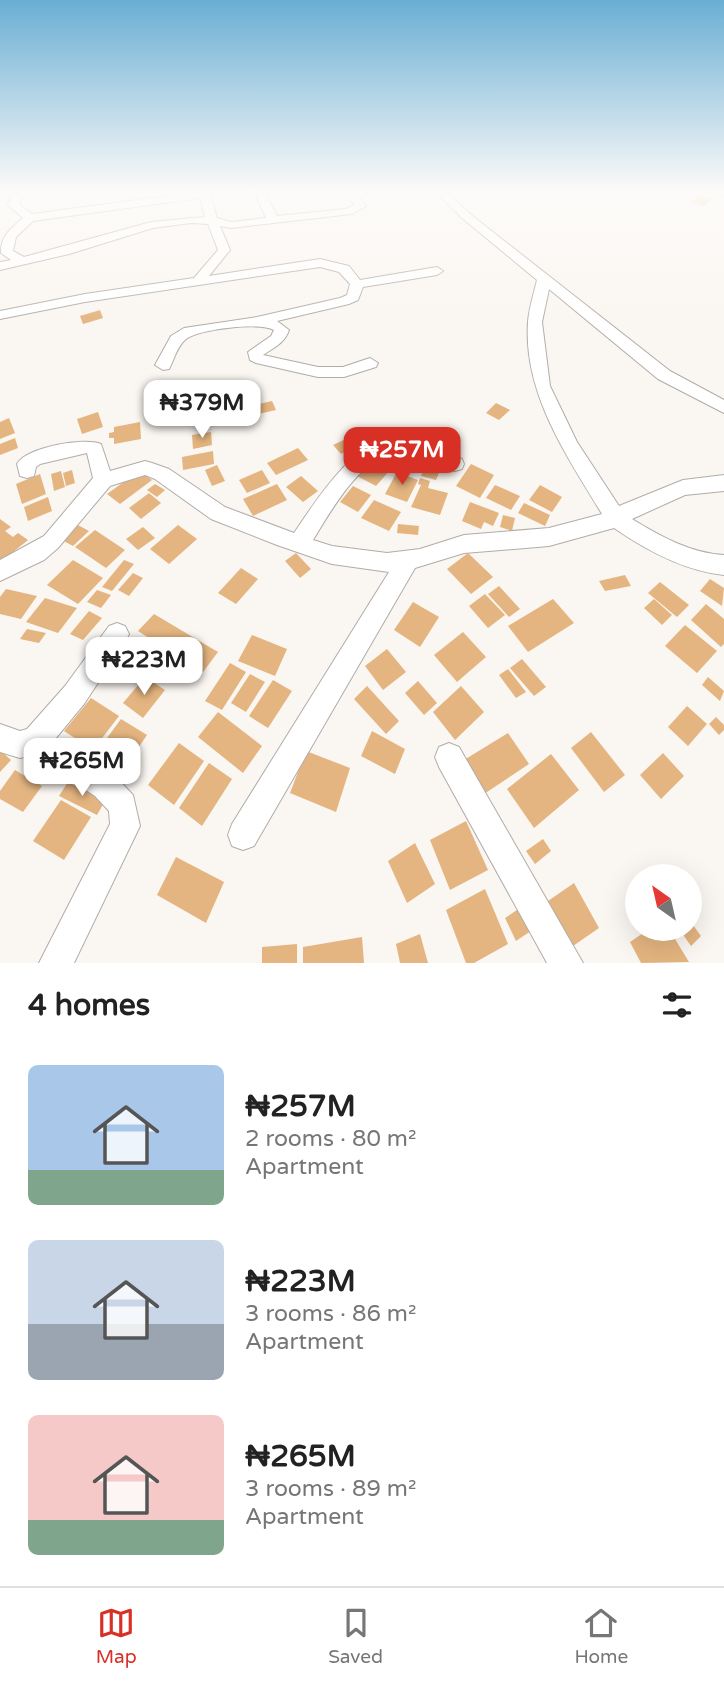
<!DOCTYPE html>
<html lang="en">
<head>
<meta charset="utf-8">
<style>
  :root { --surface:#fff; --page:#f6f6f6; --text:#222; --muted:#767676; --line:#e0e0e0; --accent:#d93025 }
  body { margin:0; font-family:"Varela Round",sans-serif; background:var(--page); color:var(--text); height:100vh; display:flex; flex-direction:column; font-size:26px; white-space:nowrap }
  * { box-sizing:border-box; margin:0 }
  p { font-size:23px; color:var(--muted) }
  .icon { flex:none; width:38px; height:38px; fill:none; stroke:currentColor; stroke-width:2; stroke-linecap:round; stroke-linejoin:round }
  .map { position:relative; height:963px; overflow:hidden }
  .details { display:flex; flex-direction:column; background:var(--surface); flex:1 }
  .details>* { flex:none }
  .needle { width:46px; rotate:326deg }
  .controls { position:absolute; left:625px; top:864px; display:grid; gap:14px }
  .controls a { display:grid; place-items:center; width:77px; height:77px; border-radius:50%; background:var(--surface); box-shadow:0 7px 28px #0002; font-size:35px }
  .price { position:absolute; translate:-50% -60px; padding:0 16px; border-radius:14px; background:#fff; color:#222; font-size:23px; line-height:46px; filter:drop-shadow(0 2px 4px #0008) }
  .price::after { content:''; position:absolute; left:50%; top:42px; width:21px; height:16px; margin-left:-10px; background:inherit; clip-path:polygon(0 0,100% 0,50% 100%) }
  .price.active { background:var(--accent); color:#fff }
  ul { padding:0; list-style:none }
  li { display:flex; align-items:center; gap:21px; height:175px; padding:0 28px }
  li span { display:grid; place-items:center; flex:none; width:196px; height:140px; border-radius:10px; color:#555 }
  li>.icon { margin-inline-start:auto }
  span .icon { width:84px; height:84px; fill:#fffc; stroke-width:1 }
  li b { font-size:30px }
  h2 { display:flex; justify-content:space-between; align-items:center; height:84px; padding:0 28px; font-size:30px }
  .tab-bar { display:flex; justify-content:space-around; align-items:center; height:98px; border-top:2px solid var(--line); background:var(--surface); font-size:19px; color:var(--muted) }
  .tab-bar a { display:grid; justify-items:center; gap:4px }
  .tab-bar .active { color:var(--accent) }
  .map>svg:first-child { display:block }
</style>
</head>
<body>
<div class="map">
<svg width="724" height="963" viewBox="0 0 724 963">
  <rect width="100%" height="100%" fill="#faf6f1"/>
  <g fill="#e4b580">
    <path d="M699,195L712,199L704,206L691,202Z"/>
    <path d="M100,310L103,318L83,324L80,316Z"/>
    <path d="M272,401L276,410L250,416L247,407Z"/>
    <path d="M496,403L510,410L499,420L486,413Z"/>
    <path d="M98,412L103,427L82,434L77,419Z"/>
    <path d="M9,418L15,433L0,439V422Z"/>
    <path d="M140,422L141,439L114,444V438H109V433L114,432V427Z"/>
    <path d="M211,432L212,445L193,449L192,435Z"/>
    <path d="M352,436L359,444L341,454L333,445Z"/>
    <path d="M15,438L18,448L0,455V444Z"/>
    <path d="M298,448L308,460L276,475L267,463Z"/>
    <path d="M213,451L214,464L183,470L182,457Z"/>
    <path d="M371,460L390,470L376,486L357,476Z"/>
    <path d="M427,460L442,465L436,480L421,476Z"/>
    <path d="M471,464L494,475L480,498L456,486Z"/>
    <path d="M217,465L225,481L212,486L205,470Z"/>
    <path d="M72,470L75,483L66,486L63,473Z"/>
    <path d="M262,470L270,483L247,493L239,480Z"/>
    <path d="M61,471L65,487L54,491L51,474Z"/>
    <path d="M139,471L152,480L120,504L107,494Z"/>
    <path d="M397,472L418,480L407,502L385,494Z"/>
    <path d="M40,474L46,494L22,504L16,484Z"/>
    <path d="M301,476L318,491L303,502L286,487Z"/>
    <path d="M420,478L430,481L428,488L448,493L440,515L411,507L421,485L418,484Z"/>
    <path d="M155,484L165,490L157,497L147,490Z"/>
    <path d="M277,484L287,500L253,516L243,499Z"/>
    <path d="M495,485L520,496L511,510L486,498Z"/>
    <path d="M540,485L562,497L552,512L529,500Z"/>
    <path d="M353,486L371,495L358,512L340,502Z"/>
    <path d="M149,493L161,503L141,519L129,508Z"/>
    <path d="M48,497L52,511L28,521L24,507Z"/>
    <path d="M374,500L401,512L389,531L361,518Z"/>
    <path d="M470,502L499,513L493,526L484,522L481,529L462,521Z"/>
    <path d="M524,503L550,515L545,526L518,513Z"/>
    <path d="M503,515L515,518L512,531L500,527Z"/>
    <path d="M0,519L11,527L5,531L13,537L18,533L28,540L2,561L0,559Z"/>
    <path d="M76,524L89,531L73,546L60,539Z"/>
    <path d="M398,524L419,526L418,535L397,533Z"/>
    <path d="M178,525L197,539L169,564L150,549Z"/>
    <path d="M143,527L155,538L138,550L126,539Z"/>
    <path d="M95,530L125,550L106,568L75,547Z"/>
    <path d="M296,553L311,569L300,578L285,561Z"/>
    <path d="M468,553L493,577L471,594L447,569Z"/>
    <path d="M73,560L103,578L78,604L47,585Z"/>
    <path d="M124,560L134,564L112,591L102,587Z"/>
    <path d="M241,568L258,579L236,604L218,593Z"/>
    <path d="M133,573L143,578L129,596L118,590Z"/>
    <path d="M625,575L631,586L605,591L599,581Z"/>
    <path d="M710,579L724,588L722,606L700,591Z"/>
    <path d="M660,582L689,605L677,617L648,593Z"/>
    <path d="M499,586L520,609L509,617L488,594Z"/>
    <path d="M6,589L37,596L21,619L0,614V597Z"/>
    <path d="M97,590L111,595L101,608L87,602Z"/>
    <path d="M485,594L505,615L488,628L469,606Z"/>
    <path d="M45,598L77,608L58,633L26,622Z"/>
    <path d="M553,599L574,623L528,652L508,626Z"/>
    <path d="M654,599L672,615L662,625L644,608Z"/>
    <path d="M413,602L439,617L420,647L394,630Z"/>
    <path d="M706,604L724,619V644L721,647L691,620Z"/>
    <path d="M89,611L102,618L83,640L70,634Z"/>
    <path d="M154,614L218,652L203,672L138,631Z"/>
    <path d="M685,625L717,651L697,673L665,646Z"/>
    <path d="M27,629L46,633L39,643L20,639Z"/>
    <path d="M463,632L486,657L457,682L434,655Z"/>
    <path d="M252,635L287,649L275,676L238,661Z"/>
    <path d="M387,649L406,672L383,690L365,666Z"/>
    <path d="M522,659L546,687L534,696L510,668Z"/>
    <path d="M230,663L246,672L222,710L205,701Z"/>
    <path d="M508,669L526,692L516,698L499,675Z"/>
    <path d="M250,674L265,682L246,712L231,703Z"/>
    <path d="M145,677L165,690L143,718L123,703Z"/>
    <path d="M708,677L724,691L720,701L702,685Z"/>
    <path d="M273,680L292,691L268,728L249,716Z"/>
    <path d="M418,681L437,703L424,715L405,693Z"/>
    <path d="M367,686L399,721L386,734L354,699Z"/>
    <path d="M461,686L484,712L455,740L433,712Z"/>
    <path d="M91,698L119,716L93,750L64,731Z"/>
    <path d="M687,706L707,724L688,746L668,727Z"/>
    <path d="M218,712L262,746L243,773L198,737Z"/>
    <path d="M716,717L724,725V730L719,735L709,724Z"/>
    <path d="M121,719L147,735L123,770L96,753Z"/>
    <path d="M372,731L405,749L395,774L361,756Z"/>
    <path d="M591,732L625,775L604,792L571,748Z"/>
    <path d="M508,733L529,764L484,794L464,760Z"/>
    <path d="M179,743L204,761L174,805L148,785Z"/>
    <path d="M0,750L11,760L0,772Z"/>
    <path d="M306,751L350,768L336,812L290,793Z"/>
    <path d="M663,753L684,776L661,799L640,775Z"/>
    <path d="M551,754L579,790L534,828L507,789Z"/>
    <path d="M209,763L232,779L202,826L179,808Z"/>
    <path d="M15,770L42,786L23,812L0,799V791Z"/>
    <path d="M68,782L105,801L97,815L59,796Z"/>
    <path d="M61,800L91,817L64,860L33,841Z"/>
    <path d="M466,821L488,870L450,890L430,840Z"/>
    <path d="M543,839L551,851L535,864L526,851Z"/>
    <path d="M415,843L435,884L407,903L388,861Z"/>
    <path d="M176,857L224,882L206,923L157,895Z"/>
    <path d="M574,883L599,928L573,946L548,901Z"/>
    <path d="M485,889L508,944L474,963H466L446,910Z"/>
    <path d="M520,908L531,931L516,941L505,918Z"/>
    <path d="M690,921L701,936L691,946L679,929H690Z"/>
    <path d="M649,929H669L689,962L641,963L630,942Z"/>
    <path d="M420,934L428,963H400L396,944Z"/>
    <path d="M362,937L364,963H303V947Z"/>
    <path d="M297,944V963H262V947Z"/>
  </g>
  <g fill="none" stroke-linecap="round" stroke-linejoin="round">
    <g stroke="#b1aca8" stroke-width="2">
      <g id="minor">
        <path d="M17,191H28L19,204L32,214L205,191L210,194L217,218L231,222L266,218L254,191H264L277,216L346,209L354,205L344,191H354L366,206L352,214L231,228L220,226L230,250L209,276L320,259L349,266L360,280L437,267L443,271L437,275L363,287L358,300L349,304L277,321L289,330C285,343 273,348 263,355L318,367H343L370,358L378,363L376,367L344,377H318L256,363L250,360L248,352L271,336L274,330C259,322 200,329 186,339C177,346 174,360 169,369L163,370L155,365L171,336L184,328L257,317L340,298L347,295L350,284L339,272L320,267L85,302L0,319V311L85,294L194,278L218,250L208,224L191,223L153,228L69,254L0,270V262L11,260L1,253C0,237 11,228 23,218L8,205L10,198ZM200,198L205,217L151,222L24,257L13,251L16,237L33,221Z"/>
        <path d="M435,191H446L470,214L670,371L724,400V413L658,379L549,289L542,322L550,386L577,442L619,506L683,480L724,475V491L685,495L632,519C660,536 690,553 724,555V575C684,571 646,550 614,528L549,546L464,553L415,568L254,846L243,850L232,846L228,835L232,824L389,572L332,564L277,545L211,519L155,479L145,475L110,486L58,548L44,560L0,581V560L44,536L93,478L87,453L40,464L36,467L34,476L27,478L20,476L17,464C26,447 85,437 101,444L110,471L145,461L152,463L169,469L225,507L294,533C315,502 359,433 402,433C416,434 448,453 462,459L464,464L462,469L455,471L401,447C361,458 333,507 313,540L332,546L387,553L420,549L464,535L549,528L602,514C567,456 523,393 528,322C529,308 534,293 537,280L462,218Z"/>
        <path d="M714,191H724V196Z"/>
        <path d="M117,623L125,626L129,634L125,642L84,704L56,738L115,776L133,795L140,826L74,963H39L110,824L109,811L95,796L33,755L20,758L0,752V724L20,731L27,729L65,686L109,626Z"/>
        <path d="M449,743L459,747L583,963H547L439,767L435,757L439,747Z"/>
      </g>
    </g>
    <use href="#minor" fill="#fff" fill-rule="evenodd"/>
  </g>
  <linearGradient id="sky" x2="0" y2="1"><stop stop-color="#6aaed4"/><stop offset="0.59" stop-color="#fdfbf9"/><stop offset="1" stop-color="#fdfbf9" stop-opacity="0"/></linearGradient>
  <rect width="724" height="325" fill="url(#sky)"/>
</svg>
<div class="controls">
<a><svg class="needle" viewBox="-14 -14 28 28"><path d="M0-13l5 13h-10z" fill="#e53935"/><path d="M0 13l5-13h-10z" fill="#767676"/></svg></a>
</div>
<b class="price" style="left:202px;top:440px">₦379M</b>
<b class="price active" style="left:402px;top:487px">₦257M</b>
<b class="price" style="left:144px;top:697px">₦223M</b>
<b class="price" style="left:82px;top:798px">₦265M</b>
</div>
<section class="details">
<h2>4 homes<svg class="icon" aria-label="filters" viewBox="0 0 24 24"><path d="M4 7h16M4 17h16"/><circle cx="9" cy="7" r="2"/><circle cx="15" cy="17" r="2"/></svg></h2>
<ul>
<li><span style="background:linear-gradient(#a9c7e8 75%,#7fa58c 0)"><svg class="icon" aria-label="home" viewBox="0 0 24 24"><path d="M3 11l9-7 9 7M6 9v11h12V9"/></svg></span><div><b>₦257M</b><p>2 rooms · 80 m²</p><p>Apartment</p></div></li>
<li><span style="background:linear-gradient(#c9d6e8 60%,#9aa5b1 0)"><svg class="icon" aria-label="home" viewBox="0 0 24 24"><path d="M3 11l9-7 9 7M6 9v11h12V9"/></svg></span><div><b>₦223M</b><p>3 rooms · 86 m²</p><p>Apartment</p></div></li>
<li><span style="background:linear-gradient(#f6c9c9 75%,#7fa58c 0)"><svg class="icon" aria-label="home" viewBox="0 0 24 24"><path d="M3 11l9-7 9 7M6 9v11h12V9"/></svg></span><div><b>₦265M</b><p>3 rooms · 89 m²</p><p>Apartment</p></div></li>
</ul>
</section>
<nav class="tab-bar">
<a class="active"><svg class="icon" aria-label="map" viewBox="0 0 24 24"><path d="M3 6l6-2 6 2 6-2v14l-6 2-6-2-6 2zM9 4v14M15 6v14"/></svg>Map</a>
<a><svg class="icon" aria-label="saved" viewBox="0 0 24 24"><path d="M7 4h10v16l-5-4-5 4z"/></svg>Saved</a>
<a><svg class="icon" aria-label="home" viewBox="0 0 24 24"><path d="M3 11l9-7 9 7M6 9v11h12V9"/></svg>Home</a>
</nav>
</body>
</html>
